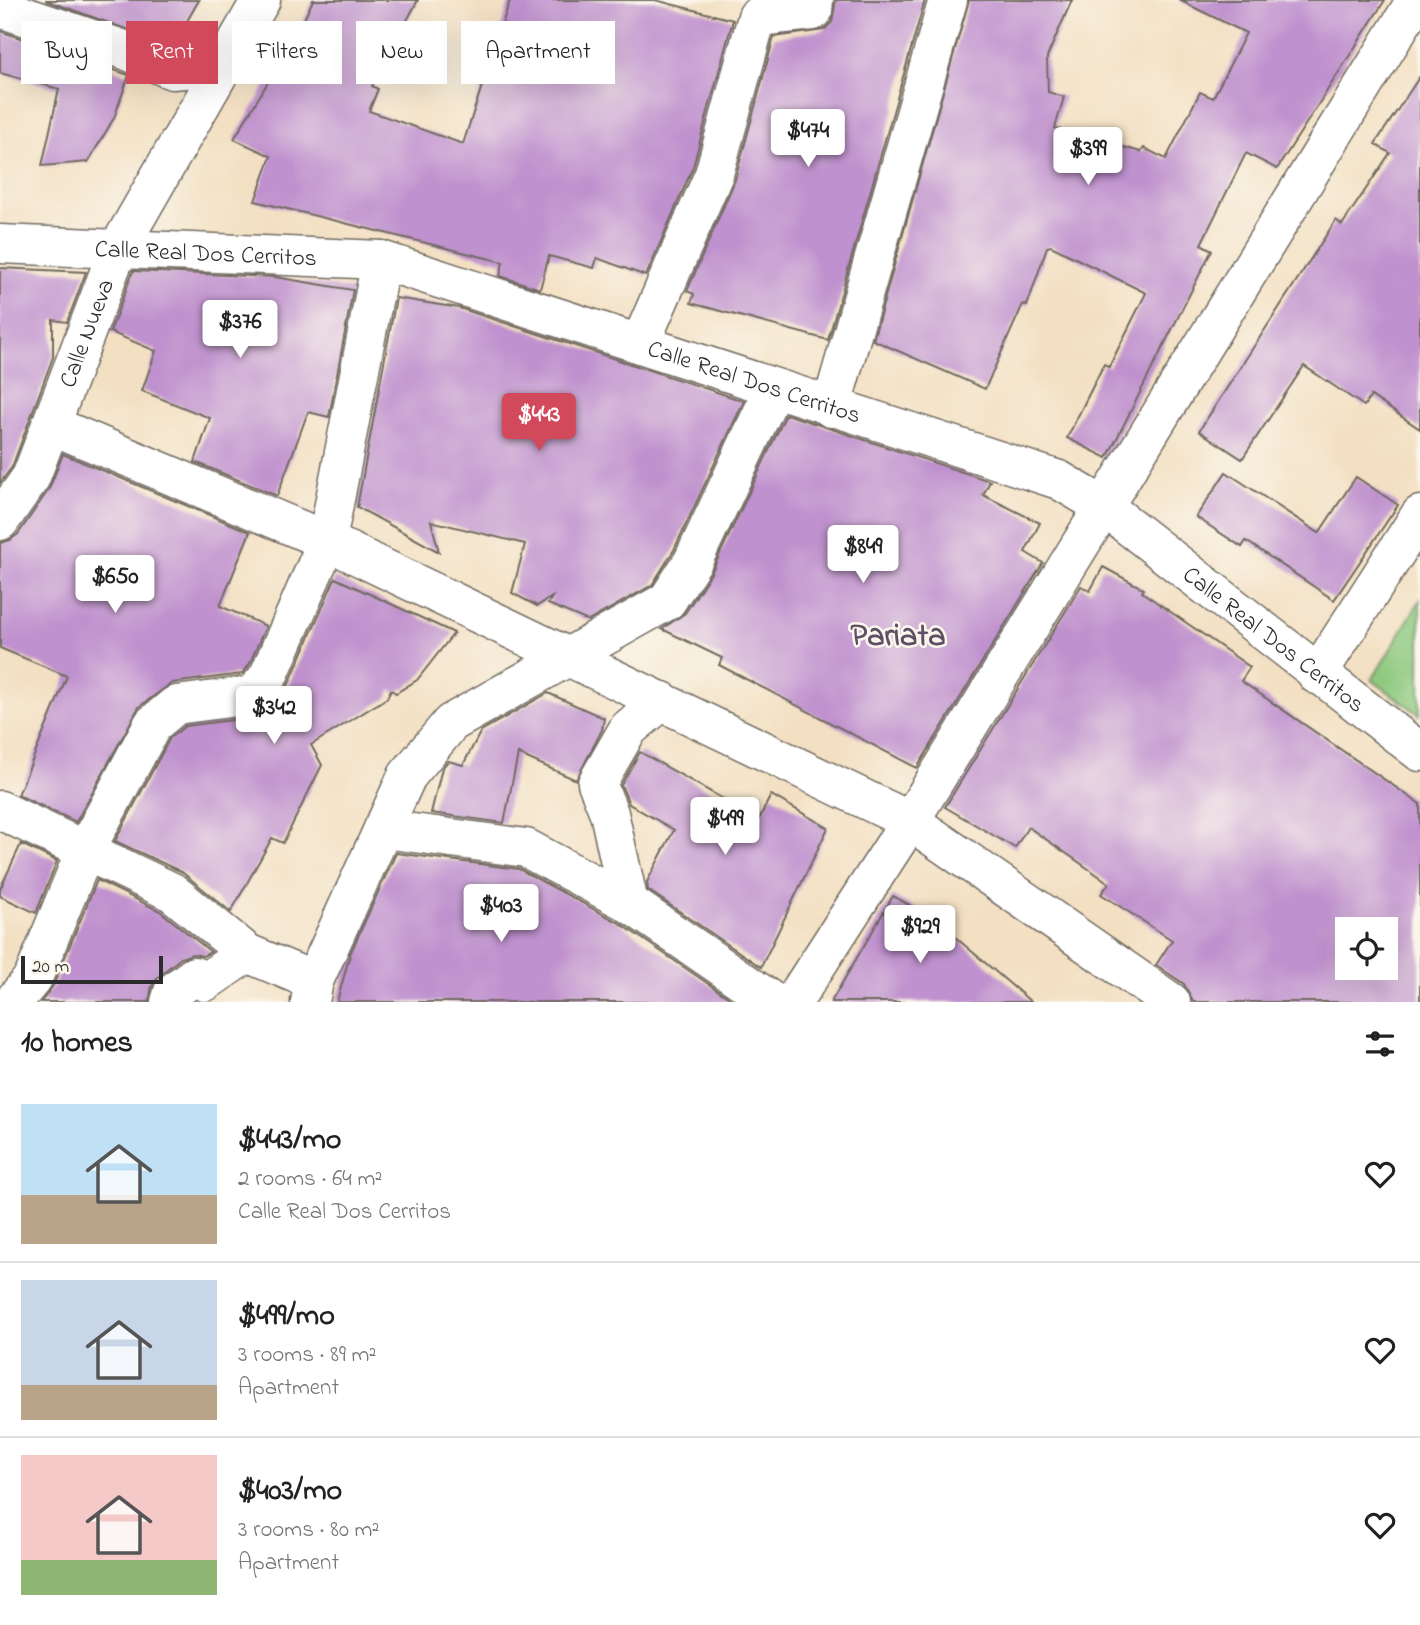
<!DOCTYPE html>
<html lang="en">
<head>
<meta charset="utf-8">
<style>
  :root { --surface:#fff; --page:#f2f2f2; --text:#222; --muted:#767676; --line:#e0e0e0; --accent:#d1495b }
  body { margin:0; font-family:"Indie Flower",sans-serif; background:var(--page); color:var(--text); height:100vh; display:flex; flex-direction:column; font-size:26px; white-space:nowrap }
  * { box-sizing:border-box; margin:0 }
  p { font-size:23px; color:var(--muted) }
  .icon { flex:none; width:38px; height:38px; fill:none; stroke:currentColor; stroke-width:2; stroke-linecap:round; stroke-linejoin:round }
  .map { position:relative; height:1002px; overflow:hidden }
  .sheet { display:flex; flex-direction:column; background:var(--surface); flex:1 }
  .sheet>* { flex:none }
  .hud { position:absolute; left:21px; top:21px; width:700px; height:63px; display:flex; gap:14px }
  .fabs { position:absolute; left:1335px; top:917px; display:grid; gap:14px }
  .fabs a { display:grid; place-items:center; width:63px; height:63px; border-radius:0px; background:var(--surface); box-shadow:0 7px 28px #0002; font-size:35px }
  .scale { position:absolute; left:21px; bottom:18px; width:142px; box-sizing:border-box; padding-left:7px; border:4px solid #2b2b2b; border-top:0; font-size:19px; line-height:24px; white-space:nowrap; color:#2b2b2b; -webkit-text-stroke:5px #fbf7ec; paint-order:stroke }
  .price { position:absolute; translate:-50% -60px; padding:0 16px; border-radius:7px; background:#fff; color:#222; font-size:23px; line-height:46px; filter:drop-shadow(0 2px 4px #0008) }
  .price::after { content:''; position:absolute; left:50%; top:42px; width:21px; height:16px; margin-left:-10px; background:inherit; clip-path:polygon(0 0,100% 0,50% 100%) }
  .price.selected { background:var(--accent); color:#fff }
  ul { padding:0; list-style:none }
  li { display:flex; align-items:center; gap:21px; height:175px; padding:0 21px }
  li+li { border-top:2px solid var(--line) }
  li span { display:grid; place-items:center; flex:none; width:196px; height:140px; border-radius:0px; color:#555 }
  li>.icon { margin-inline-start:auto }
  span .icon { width:84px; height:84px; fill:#fffc; stroke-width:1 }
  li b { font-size:30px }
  h2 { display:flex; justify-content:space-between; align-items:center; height:84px; padding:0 21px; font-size:30px }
  .pill { padding:0 24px; border-radius:0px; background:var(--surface); box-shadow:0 7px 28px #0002; font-size:24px; line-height:63px }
  .pill.selected { background:var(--accent); color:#fff }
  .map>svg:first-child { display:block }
</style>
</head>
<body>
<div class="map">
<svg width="1420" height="1002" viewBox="0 0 1420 1002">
  <rect width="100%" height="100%" fill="#fbf7ec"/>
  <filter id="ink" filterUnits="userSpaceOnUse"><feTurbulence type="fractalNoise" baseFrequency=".0143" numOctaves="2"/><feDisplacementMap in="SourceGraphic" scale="14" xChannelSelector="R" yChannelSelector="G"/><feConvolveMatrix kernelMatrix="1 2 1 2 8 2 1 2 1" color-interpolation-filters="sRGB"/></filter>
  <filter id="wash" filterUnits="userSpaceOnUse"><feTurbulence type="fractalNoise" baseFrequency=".00686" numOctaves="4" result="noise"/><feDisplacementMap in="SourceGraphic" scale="28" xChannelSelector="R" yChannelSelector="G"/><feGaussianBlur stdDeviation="1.57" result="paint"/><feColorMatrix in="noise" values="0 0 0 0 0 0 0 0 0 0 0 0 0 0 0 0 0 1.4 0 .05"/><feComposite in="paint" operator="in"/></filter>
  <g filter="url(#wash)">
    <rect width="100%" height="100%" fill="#f3e0c3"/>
    <path fill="#8ac77c" stroke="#5a7954" stroke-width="2" d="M1420,600V715L1372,680Z"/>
    <g id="blocks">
      <g fill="#bf91ce" fill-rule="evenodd">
        <path d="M45,0H199L173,46Z"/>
        <path d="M313,0H418L372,86L378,89L369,111L463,144L510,0H655L733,20L693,167L646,276L597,258L594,268L549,256L540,289L500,276L503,262L255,201L271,156L234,139L299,30Z"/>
        <path d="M836,0H925L828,340L691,303L694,294L687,291L735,180L774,37L824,30L832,22Z"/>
        <path d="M969,0H1072L1047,57L1048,92L1064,97L1055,128L1141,152L1144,148L1166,159L1200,92L1213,98L1246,33L1179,0H1385L1277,169L1246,153L1201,244L1212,250L1107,458L1067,438L1104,364L1109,367L1146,293L1051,246L1047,247L1027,306L1023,304L985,389L873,340Z"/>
        <path d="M0,31L129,75L114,118L88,162L42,166L59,89L0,73Z"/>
        <path d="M1420,76V429L1371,396L1364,406L1304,366L1242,459L1199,431L1336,220L1342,225L1390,153L1375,144Z"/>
        <path d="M0,268L86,272L67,322L53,320V357L12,467L0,483Z"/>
        <path d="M133,271L275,277L353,290L329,417L308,412L277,496L195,462L210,418L142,391L156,351L110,332Z"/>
        <path d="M396,298L459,308L744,401L674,550L652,585L588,621L548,604L552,597L537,606L512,593L525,544L431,521L439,552L357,507Z"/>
        <path d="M786,414L990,481L983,495L1040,523L1025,552L1043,563L917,768L719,665L722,658L662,629L685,613L711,573Z"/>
        <path d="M63,454L250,532L220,606L266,626L249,665L242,674L172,683L139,707L76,822L18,795L67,676L0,648V543L10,540L18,534L49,489Z"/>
        <path d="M1226,472L1319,533L1356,477L1398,505L1334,600L1246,541L1242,547L1196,517Z"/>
        <path d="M1103,567L1144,589L1142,592L1250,667L1241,681L1420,804V1002H1193L1184,984L1156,965L1172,940L1101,894L1109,883L1028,827L1015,848L945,807L1081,586L1090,591ZM1348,929H1386V968H1348Z"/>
        <path d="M335,578L454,633L417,680L396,693L391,690L387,698L311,745L322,765L283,843L272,838L231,912L182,872L115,841L170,738L185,726L256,717L270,709L288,686Z"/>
        <path d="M548,693L604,718L602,730L576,780L518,754L504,823L431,813L442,768L448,761L463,765L481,731Z"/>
        <path d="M640,752L759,819L771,795L828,828L761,967L648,890L647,882L674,830L629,804L621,785Z"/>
        <path d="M21,844L57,861L36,913L0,896V889Z"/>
        <path d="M396,853L519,869L618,922L729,998L727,1002H337L350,954Z"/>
        <path d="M97,880L160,911L211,952L203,956L192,954L181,958L160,975L152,986L149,1002H41L53,986Z"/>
        <path d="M893,896L933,918L1031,1002H831Z"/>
      </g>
    </g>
  </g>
  <g filter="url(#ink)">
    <use href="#blocks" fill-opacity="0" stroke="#716a60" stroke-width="2"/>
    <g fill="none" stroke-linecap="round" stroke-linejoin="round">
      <g stroke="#716a60" stroke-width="41">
        <g id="minor">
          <path d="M0,8L125,50L172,70L223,66"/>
          <path id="s1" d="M0,244L381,260L1059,480L1103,506L1420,752"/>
          <path d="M640,344L714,174L757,17L813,11L814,0"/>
          <path d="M831,408L948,0"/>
          <path d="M51,425L327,541L910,821L1171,1002"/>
          <path id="s2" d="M0,521L31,477L118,249L261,0"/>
          <path d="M1317,675L1420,515"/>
          <path d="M0,810L172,892L247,953L314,981"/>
          <path d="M383,829L526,848L629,903L773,1002"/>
          <path d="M629,903L609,813L597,783L628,729L662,701"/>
          <path d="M13,1002L33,978L85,851L153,724L176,705L253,695L268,677L327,541L381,260"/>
          <path d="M170,1002L173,992L194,976L205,982L247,953"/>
          <path d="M310,1002L314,981L407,776L451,723L667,601L693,561L774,388"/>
          <path d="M793,1002L910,821L1416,0"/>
        </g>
      </g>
      <use href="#minor" stroke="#fff" stroke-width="38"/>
    </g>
  </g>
  <g text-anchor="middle" stroke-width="5" stroke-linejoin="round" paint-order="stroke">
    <g font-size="24" fill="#2b2b2b" stroke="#fbf7ec">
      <text dy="8" stroke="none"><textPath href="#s1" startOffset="206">Calle Real Dos Cerritos</textPath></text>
      <text dy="8" stroke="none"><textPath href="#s2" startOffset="208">Calle Nueva</textPath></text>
      <text dy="8" stroke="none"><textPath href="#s1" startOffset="774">Calle Real Dos Cerritos</textPath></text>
      <text dy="8" stroke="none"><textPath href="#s1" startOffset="1362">Calle Real Dos Cerritos</textPath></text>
    </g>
    <g font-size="32" font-weight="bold" fill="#5f4f64" stroke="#fbf7ec">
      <text x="898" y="645">Pariata</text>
    </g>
  </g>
</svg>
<div class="fabs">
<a><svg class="icon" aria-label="locate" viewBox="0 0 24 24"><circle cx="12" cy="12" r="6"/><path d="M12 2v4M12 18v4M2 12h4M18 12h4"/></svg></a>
</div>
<div class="scale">20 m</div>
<b class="price" style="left:808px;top:169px">$474</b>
<b class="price" style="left:1088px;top:187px">$399</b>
<b class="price" style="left:240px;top:360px">$376</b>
<b class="price selected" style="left:539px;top:453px">$443</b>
<b class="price" style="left:863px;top:585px">$849</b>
<b class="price" style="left:115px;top:615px">$650</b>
<b class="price" style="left:274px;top:746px">$342</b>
<b class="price" style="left:725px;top:857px">$499</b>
<b class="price" style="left:501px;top:944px">$403</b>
<b class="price" style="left:920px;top:965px">$929</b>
<div class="hud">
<a class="pill">Buy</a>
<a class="pill selected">Rent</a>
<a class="pill">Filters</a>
<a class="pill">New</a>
<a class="pill">Apartment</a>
</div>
</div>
<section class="sheet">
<h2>10 homes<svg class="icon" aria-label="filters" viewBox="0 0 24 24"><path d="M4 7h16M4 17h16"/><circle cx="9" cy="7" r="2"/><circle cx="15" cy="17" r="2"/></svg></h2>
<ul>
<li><span style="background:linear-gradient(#bfe0f5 65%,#b9a48a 0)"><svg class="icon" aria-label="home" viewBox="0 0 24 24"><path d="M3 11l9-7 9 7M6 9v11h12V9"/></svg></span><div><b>$443/mo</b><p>2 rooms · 64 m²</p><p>Calle Real Dos Cerritos</p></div><svg class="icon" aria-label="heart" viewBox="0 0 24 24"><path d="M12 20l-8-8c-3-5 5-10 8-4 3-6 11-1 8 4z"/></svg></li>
<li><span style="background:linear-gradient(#c9d6e8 75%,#b9a48a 0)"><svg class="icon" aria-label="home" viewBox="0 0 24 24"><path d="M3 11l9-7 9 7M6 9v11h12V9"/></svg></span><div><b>$499/mo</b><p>3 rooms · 89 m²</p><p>Apartment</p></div><svg class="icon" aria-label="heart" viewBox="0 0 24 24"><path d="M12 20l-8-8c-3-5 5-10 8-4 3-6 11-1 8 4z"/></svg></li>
<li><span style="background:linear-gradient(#f6c9c9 75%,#8fb573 0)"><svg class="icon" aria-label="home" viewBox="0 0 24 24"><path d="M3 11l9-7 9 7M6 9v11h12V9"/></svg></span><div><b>$403/mo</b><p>3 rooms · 80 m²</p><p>Apartment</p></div><svg class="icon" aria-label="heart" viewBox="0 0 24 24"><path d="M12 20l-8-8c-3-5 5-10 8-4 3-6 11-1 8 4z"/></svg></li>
</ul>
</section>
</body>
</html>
